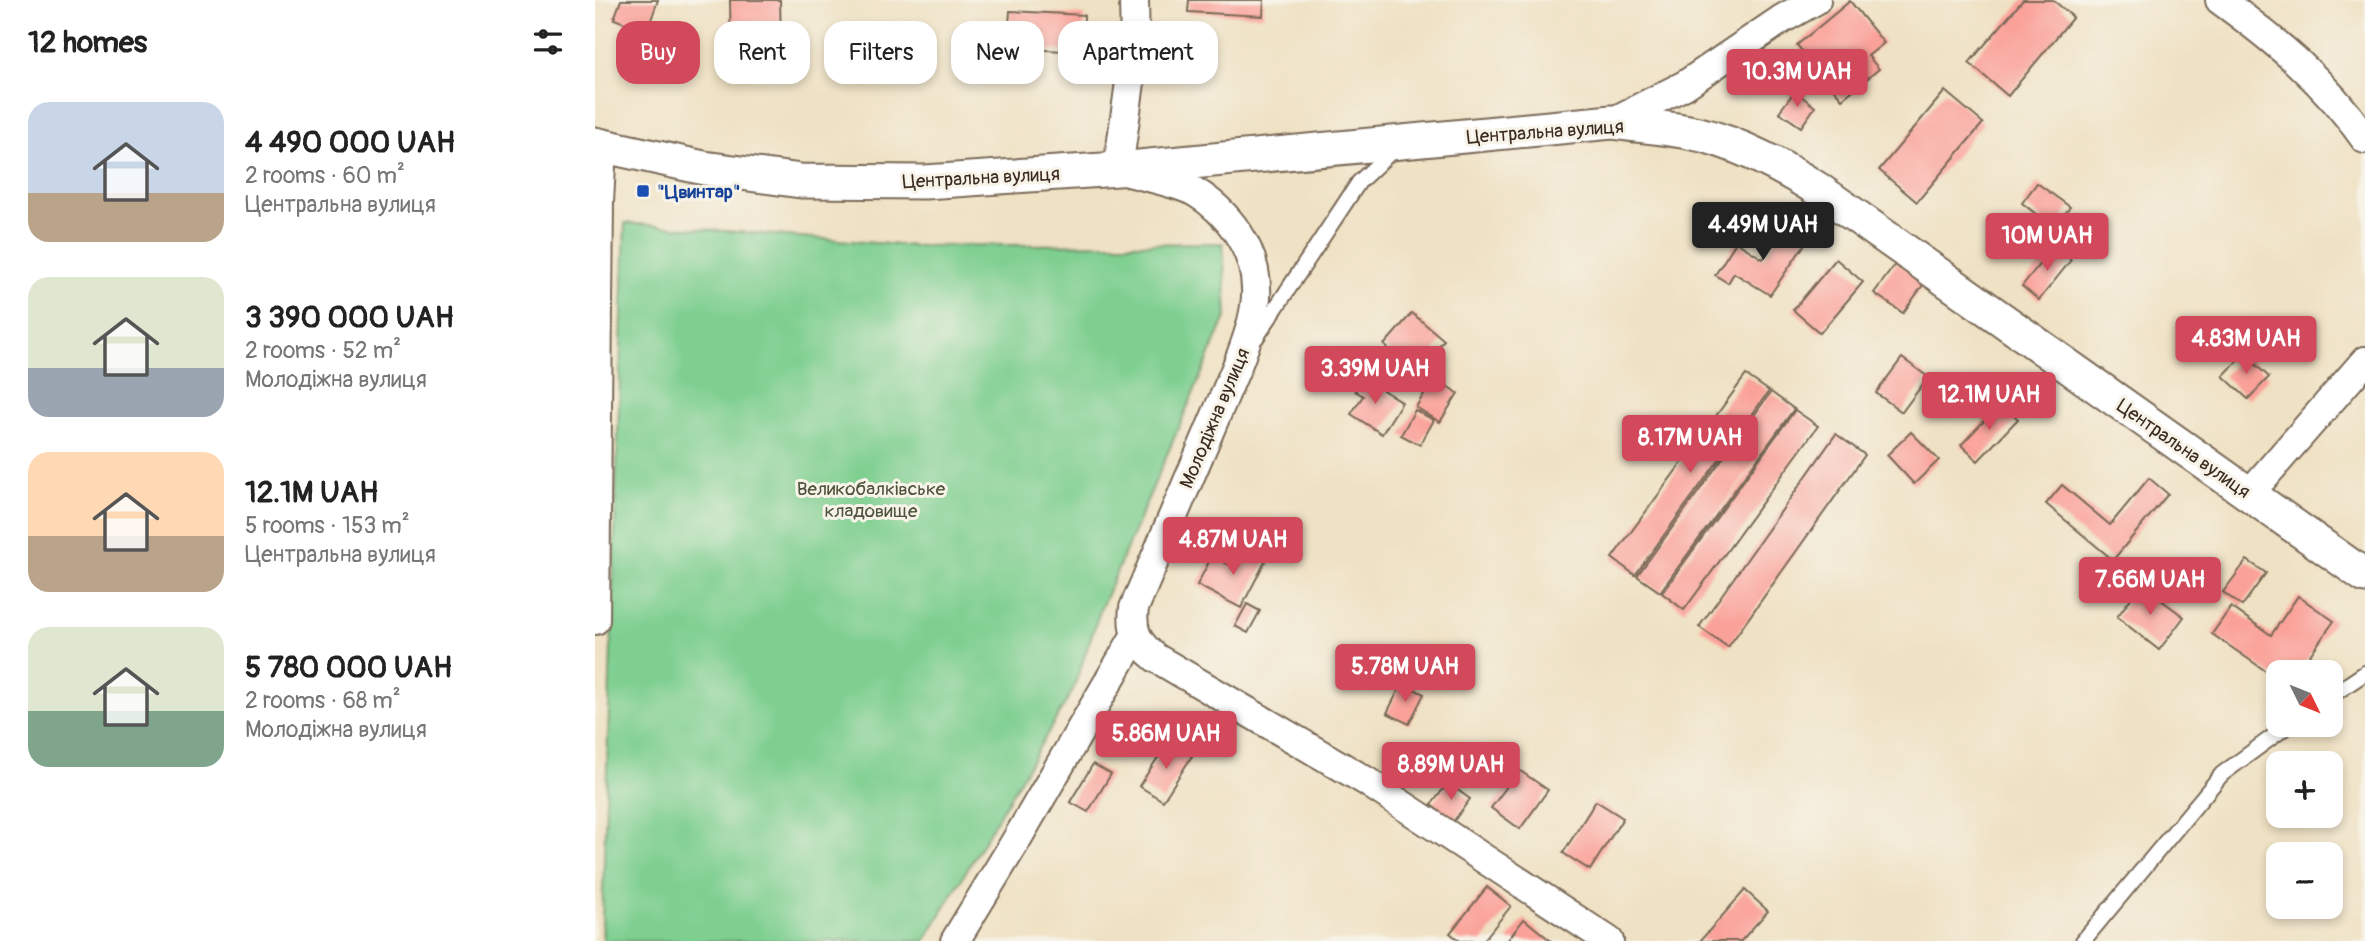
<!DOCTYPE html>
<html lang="en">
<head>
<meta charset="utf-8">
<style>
  :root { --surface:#fff; --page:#f6f6f6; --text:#222; --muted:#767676; --accent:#d1495b }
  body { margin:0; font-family:Pangolin,sans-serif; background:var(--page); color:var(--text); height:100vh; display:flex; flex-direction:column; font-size:26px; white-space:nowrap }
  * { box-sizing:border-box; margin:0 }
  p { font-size:23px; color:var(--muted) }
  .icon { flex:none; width:38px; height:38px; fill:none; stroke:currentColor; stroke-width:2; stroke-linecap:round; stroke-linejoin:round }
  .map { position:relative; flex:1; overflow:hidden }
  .panel { display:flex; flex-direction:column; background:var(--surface); width:595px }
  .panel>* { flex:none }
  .guide { position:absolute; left:21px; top:21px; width:665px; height:63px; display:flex; gap:14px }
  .needle { width:46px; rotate:133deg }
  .tools { position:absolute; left:1671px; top:660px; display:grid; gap:14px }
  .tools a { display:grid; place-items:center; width:77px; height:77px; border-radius:14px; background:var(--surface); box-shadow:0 4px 10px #0003; font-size:35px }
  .price { position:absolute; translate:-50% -60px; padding:0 16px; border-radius:7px; background:var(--accent); color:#fff; font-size:23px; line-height:46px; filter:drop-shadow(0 2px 4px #0008) }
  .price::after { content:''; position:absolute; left:50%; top:42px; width:21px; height:16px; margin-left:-10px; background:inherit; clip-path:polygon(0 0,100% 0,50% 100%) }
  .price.on { background:#222; color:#fff }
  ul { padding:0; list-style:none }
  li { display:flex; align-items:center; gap:21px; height:175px; padding:0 28px }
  li span { display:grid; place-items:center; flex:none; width:196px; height:140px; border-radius:21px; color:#555 }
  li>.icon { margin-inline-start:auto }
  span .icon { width:84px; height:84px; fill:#fffc; stroke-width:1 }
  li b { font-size:30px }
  h2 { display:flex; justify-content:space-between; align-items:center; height:84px; padding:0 28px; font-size:30px }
  .tag { padding:0 24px; border-radius:21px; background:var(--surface); box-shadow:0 4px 10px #0003; font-size:24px; line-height:63px }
  .tag.on { background:var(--accent); color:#fff }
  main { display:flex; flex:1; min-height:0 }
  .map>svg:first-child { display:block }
</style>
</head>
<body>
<main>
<section class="panel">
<h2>12 homes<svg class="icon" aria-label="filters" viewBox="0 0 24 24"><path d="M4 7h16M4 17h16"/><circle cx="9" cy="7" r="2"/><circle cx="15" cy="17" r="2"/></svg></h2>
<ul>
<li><span style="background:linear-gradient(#c9d6e8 65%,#b9a48a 0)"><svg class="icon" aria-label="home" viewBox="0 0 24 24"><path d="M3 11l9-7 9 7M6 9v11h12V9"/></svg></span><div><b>4 490 000 UAH</b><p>2 rooms · 60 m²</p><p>Центральна вулиця</p></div></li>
<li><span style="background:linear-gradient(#dfe7d0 65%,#9aa5b1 0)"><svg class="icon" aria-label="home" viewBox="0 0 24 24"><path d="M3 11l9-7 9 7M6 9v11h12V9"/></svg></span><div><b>3 390 000 UAH</b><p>2 rooms · 52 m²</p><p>Молодіжна вулиця</p></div></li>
<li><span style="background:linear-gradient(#ffd9b3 60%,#b9a48a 0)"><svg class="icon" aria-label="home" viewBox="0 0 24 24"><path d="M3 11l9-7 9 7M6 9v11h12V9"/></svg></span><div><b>12.1M UAH</b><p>5 rooms · 153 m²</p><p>Центральна вулиця</p></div></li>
<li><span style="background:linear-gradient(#dfe7d0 60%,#7fa58c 0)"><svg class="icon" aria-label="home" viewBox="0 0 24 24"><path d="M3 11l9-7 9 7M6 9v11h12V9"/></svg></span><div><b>5 780 000 UAH</b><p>2 rooms · 68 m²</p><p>Молодіжна вулиця</p></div></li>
</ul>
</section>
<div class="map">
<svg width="1770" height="941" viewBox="0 0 1770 941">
  <rect width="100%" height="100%" fill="#f7f3e8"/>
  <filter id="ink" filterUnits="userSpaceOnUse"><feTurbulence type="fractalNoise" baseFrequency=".0143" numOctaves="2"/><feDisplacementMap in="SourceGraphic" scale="14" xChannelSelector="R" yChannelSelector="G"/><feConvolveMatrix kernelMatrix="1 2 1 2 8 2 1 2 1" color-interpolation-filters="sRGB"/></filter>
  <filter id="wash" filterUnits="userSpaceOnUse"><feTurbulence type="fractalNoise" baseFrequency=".00686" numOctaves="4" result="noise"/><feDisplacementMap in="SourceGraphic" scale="28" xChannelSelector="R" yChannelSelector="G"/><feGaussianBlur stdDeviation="1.57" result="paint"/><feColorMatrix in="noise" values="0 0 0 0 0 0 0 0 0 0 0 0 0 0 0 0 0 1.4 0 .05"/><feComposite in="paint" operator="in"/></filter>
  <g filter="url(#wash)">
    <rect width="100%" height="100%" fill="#efe1c3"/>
    <path fill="#7ecf90" stroke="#5c7c57" stroke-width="2" d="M30,223L319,246L628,243L632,315L506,608L478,690L330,941H8L7,919Z"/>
    <g id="blocks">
      <g fill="#faa199">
        <path d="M26,0H63L52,31L19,19Z"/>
        <path d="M135,0H185L186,43L136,45Z"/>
        <path d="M594,0H669L668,16L593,12Z"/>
        <path d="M1428,0H1458L1478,17L1413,96L1374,63Z"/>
        <path d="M1255,1L1289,43L1273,56L1284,69L1247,99L1202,45Z"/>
        <path d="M415,11L489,15L488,52L412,48Z"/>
        <path d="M1200,91L1220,107L1206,127L1184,112Z"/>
        <path d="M1350,91L1388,123L1322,202L1284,170Z"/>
        <path d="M1442,183L1475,207L1459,228L1427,203Z"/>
        <path d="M1190,226L1212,241L1175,295L1139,273L1133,283L1120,275L1141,242L1168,259Z"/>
        <path d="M1459,246L1476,260L1444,300L1427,286Z"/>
        <path d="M1241,259L1268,282L1225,333L1198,310Z"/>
        <path d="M1302,262L1330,282L1308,313L1279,293Z"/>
        <path d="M817,313L849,340L821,373L789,345Z"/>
        <path d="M1649,354L1674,377L1653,399L1628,376Z"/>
        <path d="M1307,358L1333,377L1307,412L1281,393Z"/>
        <path d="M1151,375L1174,391L1040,575L1017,558Z"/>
        <path d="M768,378L807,402L787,434L756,414L768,396L760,391Z"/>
        <path d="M839,378L863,393L845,422L821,407Z"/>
        <path d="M1176,392L1199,409L1065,592L1042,576Z"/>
        <path d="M1406,403L1423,419L1383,461L1366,445Z"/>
        <path d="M820,410L839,420L825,445L806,435Z"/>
        <path d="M1200,410L1223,426L1089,610L1067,593Z"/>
        <path d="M1316,432L1344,460L1319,484L1292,455Z"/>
        <path d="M1241,434L1270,455L1133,647L1104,627Z"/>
        <path d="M1554,478L1573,494L1518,560L1451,504L1467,485L1515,525Z"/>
        <path d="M650,546L672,558L646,608L602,585L617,556L639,567Z"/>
        <path d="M1652,560L1671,573L1647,606L1628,592Z"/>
        <path d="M1546,585L1589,617L1564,650L1522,617Z"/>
        <path d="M1703,596L1739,621L1703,672H1684V680L1617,634L1636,607L1676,635Z"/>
        <path d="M652,604L665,611L653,633L640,626Z"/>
        <path d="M807,683L829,694L814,724L792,713Z"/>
        <path d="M574,741L597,756L568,801L544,786Z"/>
        <path d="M498,764L516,774L493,812L475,802Z"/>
        <path d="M924,770L953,790L925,829L896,808Z"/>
        <path d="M853,783L875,799L858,822L836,805Z"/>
        <path d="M1001,801L1028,818L995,870L968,853Z"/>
        <path d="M892,887L916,906L888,941H865L855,933Z"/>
        <path d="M1150,890L1173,911L1146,941H1105Z"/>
        <path d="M929,919L956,941H912Z"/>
      </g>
    </g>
  </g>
  <g filter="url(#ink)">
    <use href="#blocks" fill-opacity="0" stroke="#7a6a58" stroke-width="2"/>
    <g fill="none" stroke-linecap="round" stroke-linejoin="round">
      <g stroke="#7a6a58" stroke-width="18">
        <g id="service">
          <path d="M661,338L764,182L799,149"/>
          <path d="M1736,696L1770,673"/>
          <path d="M1488,941L1627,774L1695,724"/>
        </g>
      </g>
      <g stroke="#7a6a58" stroke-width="32">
        <g id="minor">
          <path d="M539,0L540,46L523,169C545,176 581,182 600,192C617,202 632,217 643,233C673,279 661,317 642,366L539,608C536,631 542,643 561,658L771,781L1014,941"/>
          <path d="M1625,0C1680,40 1731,82 1770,139"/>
          <path d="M1017,122L1090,85L1187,19L1221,0"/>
          <path d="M1654,494L1770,361"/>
          <path d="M0,620L4,202L7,147"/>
          <path d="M360,941L419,844L540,636"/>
        </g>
      </g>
      <g stroke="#7a6a58" stroke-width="37">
        <path id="tertiary" d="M0,144L109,168L206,181L330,182L523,169L1017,122C1050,127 1086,128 1118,138C1157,150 1191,169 1224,190L1770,576"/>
      </g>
      <use href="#service" stroke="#fff" stroke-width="14"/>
      <use href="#minor" stroke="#fff" stroke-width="28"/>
      <use href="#tertiary" stroke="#fff" stroke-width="33"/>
    </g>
  </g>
  <rect fill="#1a4fb4" stroke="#f7f3e8" stroke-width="2.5" x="41" y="184" width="14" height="14" rx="3.5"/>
  <g text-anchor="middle" stroke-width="6" stroke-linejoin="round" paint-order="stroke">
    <g font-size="19" fill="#3b2a1e" stroke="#f7f3e8">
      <text transform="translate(950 131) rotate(-4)" y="7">Центральна вулиця</text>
      <text transform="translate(386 177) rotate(-3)" y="7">Центральна вулиця</text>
      <text transform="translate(619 418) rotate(-67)" y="7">Молодіжна вулиця</text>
      <text transform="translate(1589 448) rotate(35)" y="7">Центральна вулиця</text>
    </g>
    <g font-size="19" font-weight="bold" fill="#164399" stroke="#f7f3e8" text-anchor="start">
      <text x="62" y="198">"Цвинтар"</text>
    </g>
    <g font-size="19" fill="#4c533a" stroke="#f7f3e8">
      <text x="276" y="495">Великобалківське<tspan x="276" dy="22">кладовище</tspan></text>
    </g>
  </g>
</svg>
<div class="tools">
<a><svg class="needle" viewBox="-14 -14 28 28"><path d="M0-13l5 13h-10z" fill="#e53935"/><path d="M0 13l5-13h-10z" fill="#767676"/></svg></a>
<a>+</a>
<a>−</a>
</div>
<b class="price" style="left:1202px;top:109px">10.3M UAH</b>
<b class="price on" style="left:1168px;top:262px">4.49M UAH</b>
<b class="price" style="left:1452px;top:273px">10M UAH</b>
<b class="price" style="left:1651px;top:376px">4.83M UAH</b>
<b class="price" style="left:780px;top:406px">3.39M UAH</b>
<b class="price" style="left:1394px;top:432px">12.1M UAH</b>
<b class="price" style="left:1095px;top:475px">8.17M UAH</b>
<b class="price" style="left:638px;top:577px">4.87M UAH</b>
<b class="price" style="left:1555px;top:617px">7.66M UAH</b>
<b class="price" style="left:810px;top:704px">5.78M UAH</b>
<b class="price" style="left:571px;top:771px">5.86M UAH</b>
<b class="price" style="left:856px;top:802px">8.89M UAH</b>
<div class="guide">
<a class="tag on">Buy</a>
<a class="tag">Rent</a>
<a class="tag">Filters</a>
<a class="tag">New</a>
<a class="tag">Apartment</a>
</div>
</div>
</main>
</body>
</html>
